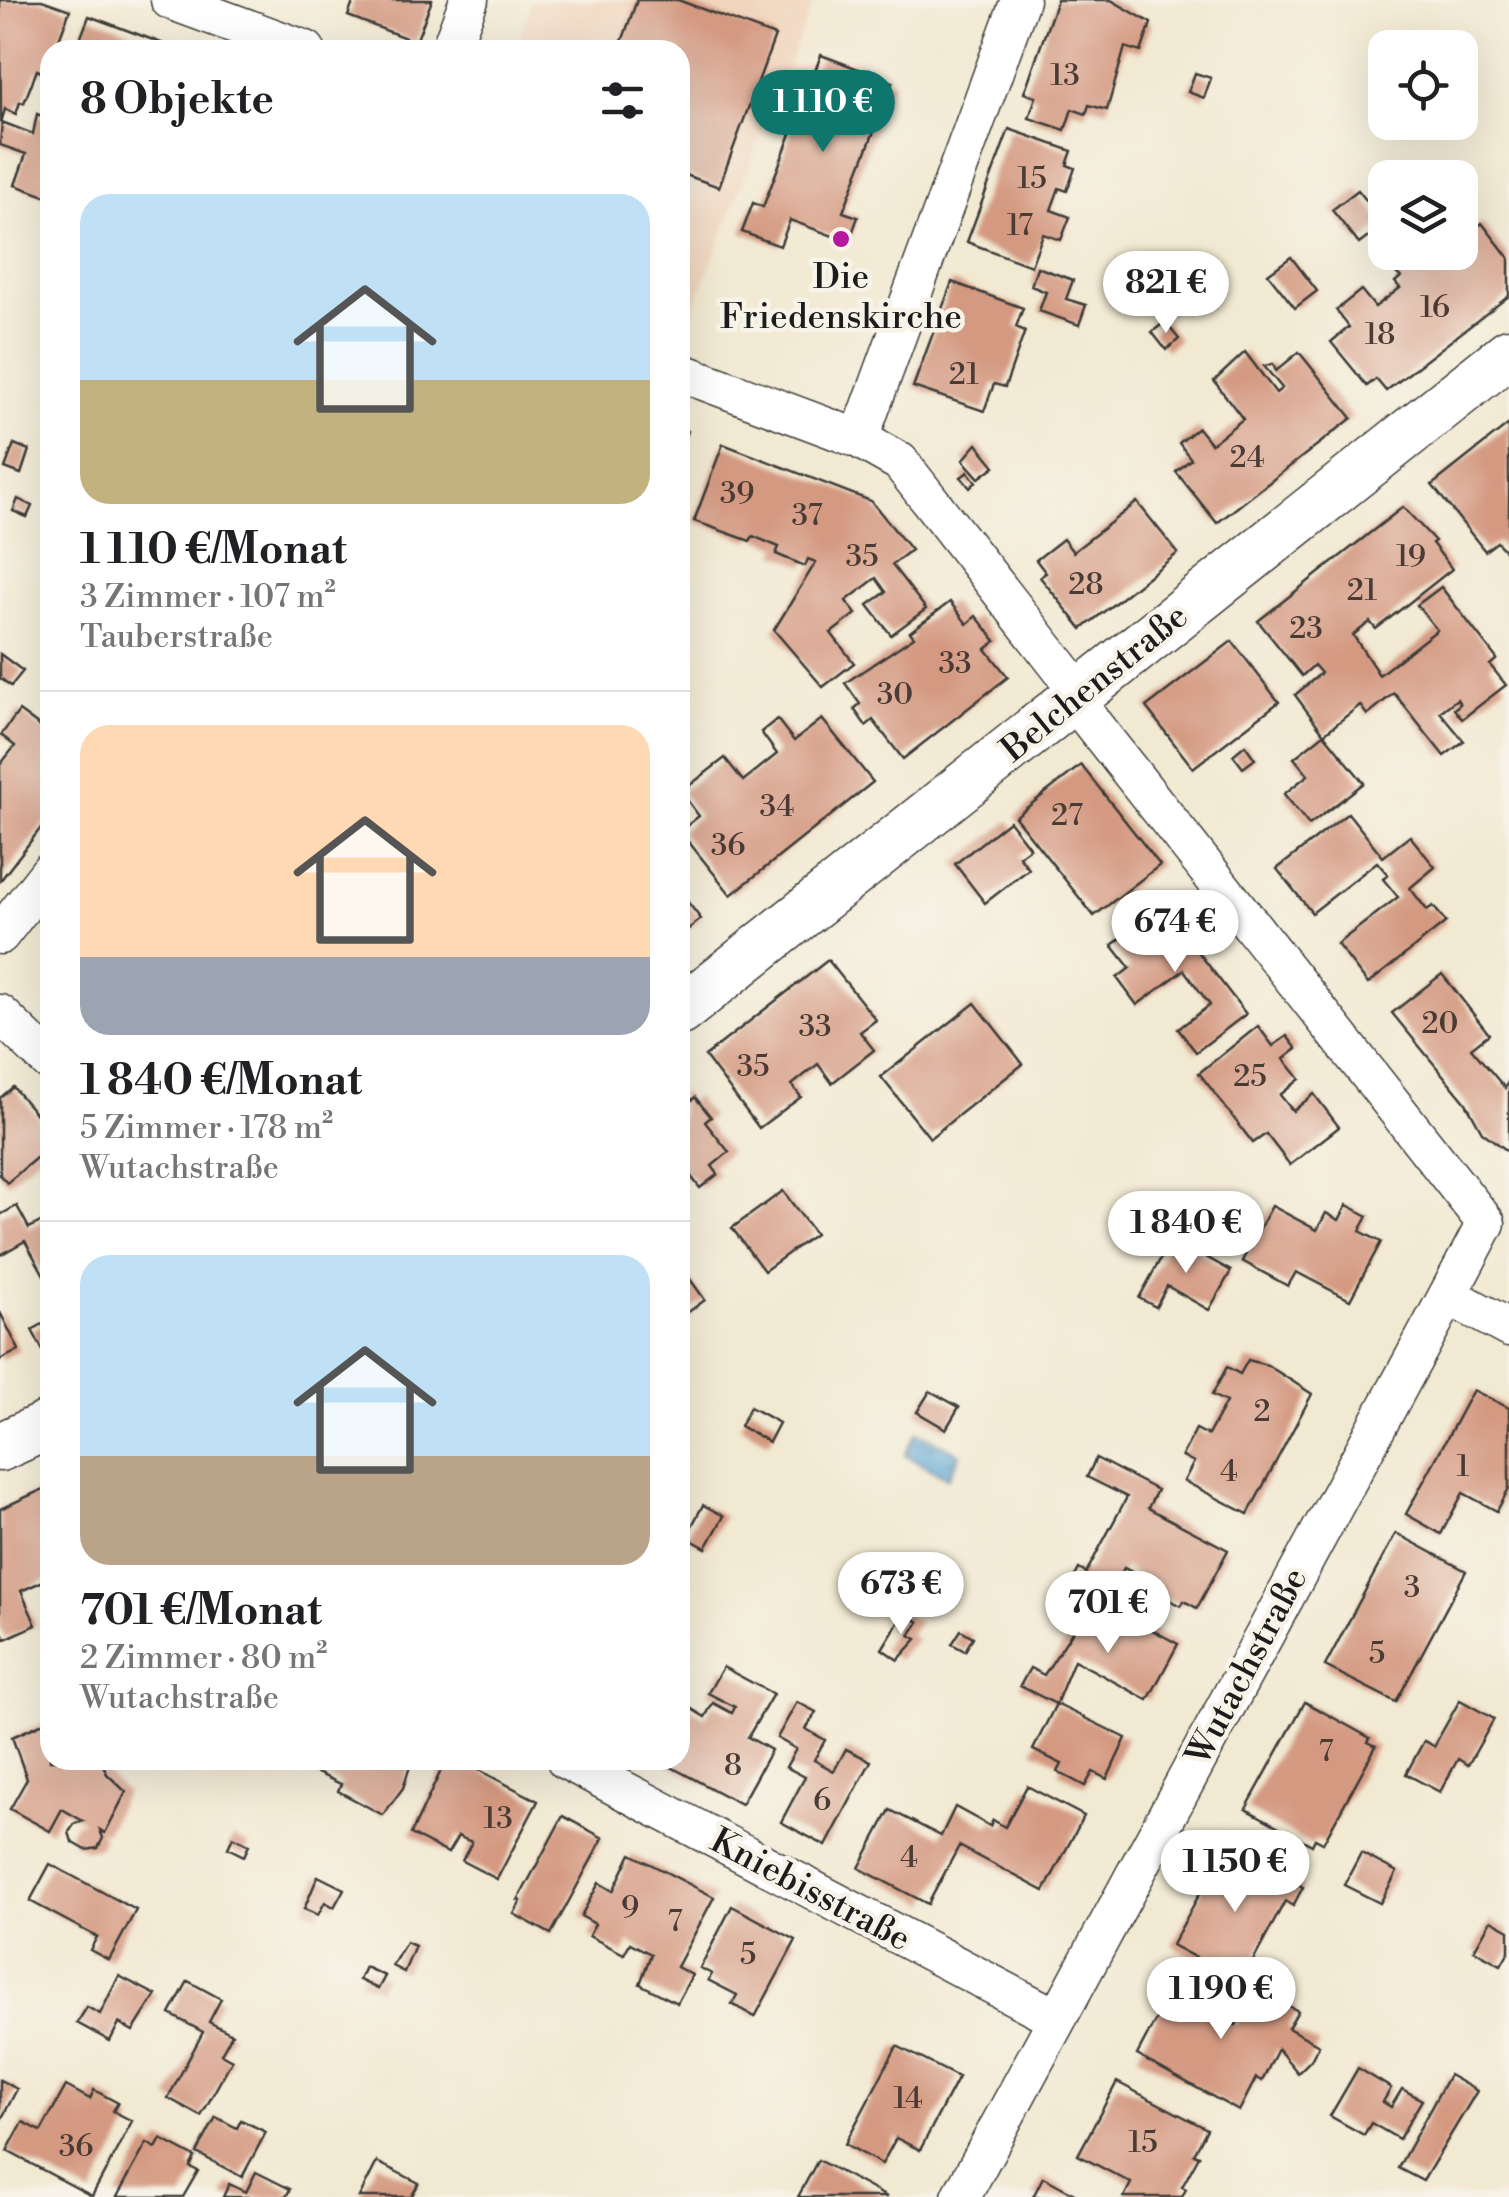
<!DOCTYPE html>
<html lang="de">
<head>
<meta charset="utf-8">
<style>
  :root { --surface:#fff; --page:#f6f6f6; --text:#202124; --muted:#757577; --line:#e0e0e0; --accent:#0f766e }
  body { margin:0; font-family:"Libre Bodoni",serif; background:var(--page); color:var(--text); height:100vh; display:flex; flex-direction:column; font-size:38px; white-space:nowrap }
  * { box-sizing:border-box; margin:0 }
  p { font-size:32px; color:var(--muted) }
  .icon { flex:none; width:55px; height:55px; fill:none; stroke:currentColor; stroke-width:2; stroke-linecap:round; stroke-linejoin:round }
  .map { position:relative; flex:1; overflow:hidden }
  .sheet { position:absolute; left:40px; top:40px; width:650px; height:1730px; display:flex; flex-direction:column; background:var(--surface); border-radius:30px; box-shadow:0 10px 40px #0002 }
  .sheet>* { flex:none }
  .tools { position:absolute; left:1368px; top:30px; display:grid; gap:20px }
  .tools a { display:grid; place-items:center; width:110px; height:110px; border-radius:20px; background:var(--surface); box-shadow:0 10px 40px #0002; font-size:50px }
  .price { position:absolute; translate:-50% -85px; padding:0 22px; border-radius:35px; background:#fff; color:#222; font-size:32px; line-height:65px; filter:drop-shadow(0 2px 5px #0008) }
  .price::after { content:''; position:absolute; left:50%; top:60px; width:30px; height:22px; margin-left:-15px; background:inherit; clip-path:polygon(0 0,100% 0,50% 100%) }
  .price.selected { background:var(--accent); color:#fff }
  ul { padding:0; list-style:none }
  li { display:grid; align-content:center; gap:20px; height:530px; padding:0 40px }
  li+li { border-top:2px solid var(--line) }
  li span { display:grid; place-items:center; height:310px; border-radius:30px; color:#555 }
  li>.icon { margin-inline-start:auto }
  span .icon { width:180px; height:180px; fill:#fffc; stroke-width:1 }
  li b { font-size:42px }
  h2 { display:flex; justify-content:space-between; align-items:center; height:120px; padding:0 40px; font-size:42px }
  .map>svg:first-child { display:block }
</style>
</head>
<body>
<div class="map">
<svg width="1509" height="2197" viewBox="0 0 1509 2197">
  <defs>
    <pattern id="water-ripples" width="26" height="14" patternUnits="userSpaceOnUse" patternTransform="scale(2.5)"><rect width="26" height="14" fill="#5fa8d6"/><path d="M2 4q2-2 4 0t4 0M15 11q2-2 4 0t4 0" fill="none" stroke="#4e88ad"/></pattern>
  </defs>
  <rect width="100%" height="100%" fill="#f7f3e8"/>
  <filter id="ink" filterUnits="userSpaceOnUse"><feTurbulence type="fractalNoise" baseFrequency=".01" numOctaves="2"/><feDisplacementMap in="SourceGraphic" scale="20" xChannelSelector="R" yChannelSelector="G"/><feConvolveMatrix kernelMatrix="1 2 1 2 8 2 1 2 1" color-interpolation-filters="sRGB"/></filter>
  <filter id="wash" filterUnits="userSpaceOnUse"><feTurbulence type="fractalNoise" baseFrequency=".0048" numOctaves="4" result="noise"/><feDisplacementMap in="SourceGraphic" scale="40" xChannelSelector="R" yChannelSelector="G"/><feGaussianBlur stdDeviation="2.25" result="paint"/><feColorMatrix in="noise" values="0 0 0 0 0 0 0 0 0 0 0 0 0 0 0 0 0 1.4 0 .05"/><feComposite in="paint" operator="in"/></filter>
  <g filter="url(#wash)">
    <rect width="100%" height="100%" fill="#f2e9d2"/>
    <path fill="#f1d5bd" d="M532,0H814L688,323L680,320V50H515Z"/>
    <path fill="url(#water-ripples)" stroke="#3e6279" stroke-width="2.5" d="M917,1432L960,1454L948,1478L905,1455Z"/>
    <g id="blocks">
      <g fill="#d49981">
        <path d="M0,0H42L70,10L55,50H50L46,74L37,70L24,103L20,102L16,114L5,109L1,123Z"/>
        <path d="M354,0H432L416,42L348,16Z"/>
        <path d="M637,0H678L775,36L719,187L680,173V50H619Z"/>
        <path d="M1057,0H1111L1151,23L1141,52L1125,47L1107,110L1089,105L1086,114L1072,109L1065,130L1029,118L1036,97L1024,93Z"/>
        <path d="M89,16L180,50H76Z"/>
        <path d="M821,55L893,82L843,212L858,217L849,242L790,220L780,246L742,232L753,203L763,207Z"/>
        <path d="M1195,73L1211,78L1204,98L1188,92Z"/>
        <path d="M37,114L50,119V198L15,185L26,154L0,145L2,122L33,134Z"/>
        <path d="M1009,129L1072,151L1067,165L1075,168L1067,191L1059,188L1051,210L1070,217L1061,240L1043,234L1031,266L967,242Z"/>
        <path d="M1358,190L1385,224L1359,244L1332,210Z"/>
        <path d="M1465,220L1473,231L1482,223L1509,258V296L1386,391L1376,379L1367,386L1331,342L1349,327L1336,310L1361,290L1375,307L1400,288L1395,282L1401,277L1397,274L1413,262L1416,266L1421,262L1425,269L1446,252H1460V224Z"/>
        <path d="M1291,257L1317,291L1295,308L1268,274Z"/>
        <path d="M1037,267L1073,280L1066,299L1086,305L1079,325L1039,311L1046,292L1031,286Z"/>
        <path d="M952,282L1023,308L1016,327L1025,331L1005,387L994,384L984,411L913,387Z"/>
        <path d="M1165,322L1179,339L1166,350L1152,332Z"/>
        <path d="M1245,352L1276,393L1282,388L1264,366L1273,364L1276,371L1299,352L1352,418L1217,523L1176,472L1191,459L1179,443L1198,428L1211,444L1243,419L1214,381Z"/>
        <path d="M1509,424V555L1497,542L1485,551L1432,485Z"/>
        <path d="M680,427L688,431L680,452Z"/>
        <path d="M14,444L29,450L21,474L5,468Z"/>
        <path d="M723,444L871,501L911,550L892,565L926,609L891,635L868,605L886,592L876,578L846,601L856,614L831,633L854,663L823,687L774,630L816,562L808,559L805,566L776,554L779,547L753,536L750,541L694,521Z"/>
        <path d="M977,444L995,466L979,478L963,460Z"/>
        <path d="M968,472L976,482L970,488L961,477Z"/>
        <path d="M18,499L32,506L27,517L13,511Z"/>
        <path d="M1137,502L1178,553L1082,629L1040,577L1046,573L1036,560L1063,539L1073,552Z"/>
        <path d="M1403,507L1435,541L1432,543L1452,569L1376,629L1370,622L1353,635L1379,675L1437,630L1417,605L1441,587L1497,659L1490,665L1506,685L1462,719L1454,709L1460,704L1457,699L1440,712L1464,741L1444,756L1394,693L1367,715L1360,705L1324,734L1295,695L1321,673L1314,665L1302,676L1258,621Z"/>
        <path d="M950,602L967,624L976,616L996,641L986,649L1008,677L903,759L873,720L866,726L854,709L860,704L845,683L914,637L910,632Z"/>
        <path d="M1232,641L1279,702L1193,768L1146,707Z"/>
        <path d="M0,654L23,671L11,686L0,678Z"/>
        <path d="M19,711L50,734V816L0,881V765L15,746L1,735Z"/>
        <path d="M777,719L794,741L822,719L873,782L731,895L680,831L699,816L681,792L725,758L743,781L777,754L761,732Z"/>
        <path d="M1324,734L1364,783L1309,825L1284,794L1308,775L1294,758Z"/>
        <path d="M1245,745L1255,759L1243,768L1233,755Z"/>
        <path d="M1081,765L1160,865L1094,916L1015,817Z"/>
        <path d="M1348,813L1383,857L1410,836L1435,867L1410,888L1427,910L1433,906L1446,922L1368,984L1337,944L1398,897L1383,879L1388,875L1377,862L1312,913L1277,869Z"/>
        <path d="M1009,821L1030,848L1019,856L1029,869L985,903L955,864Z"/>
        <path d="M680,892L701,919L680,936Z"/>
        <path d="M1163,906L1246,1014L1196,1052L1178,1029L1210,1005L1184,970L1137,1005L1117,978L1130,968L1112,945Z"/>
        <path d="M828,960L876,1020L860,1032L874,1050L832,1083L818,1064L792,1085L801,1097L759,1128L705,1056Z"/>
        <path d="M1442,974L1489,1034L1471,1048L1505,1088L1509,1080V1152L1482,1132L1466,1103L1392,1013Z"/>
        <path d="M975,1003L1023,1064L930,1138L881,1077Z"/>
        <path d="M1258,1026L1273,1046L1287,1036L1297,1049L1284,1059L1300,1079L1280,1095L1293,1111L1314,1094L1339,1127L1290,1165L1266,1134L1253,1143L1199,1073Z"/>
        <path d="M13,1087L50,1131V1146L7,1183L0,1175V1098Z"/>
        <path d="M680,1090L690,1102L695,1097L711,1117L705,1122L729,1152L712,1166L718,1174L700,1188L689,1174L680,1181Z"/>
        <path d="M783,1191L815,1234L764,1271L732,1228Z"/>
        <path d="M1347,1205L1368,1216L1360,1231L1381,1242L1350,1300L1296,1272L1288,1286L1242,1261L1272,1206L1317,1230L1326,1213L1339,1220Z"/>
        <path d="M17,1206L29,1228L50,1217V1286L25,1241L0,1255V1215Z"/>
        <path d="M1172,1238L1231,1271L1209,1310L1167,1286L1156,1307L1139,1298Z"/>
        <path d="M680,1265L705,1300L680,1318Z"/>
        <path d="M0,1312L19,1350L0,1360Z"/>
        <path d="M50,1320V1364L32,1330Z"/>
        <path d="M1248,1360L1267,1365L1312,1394L1248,1514L1184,1481L1194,1462L1182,1456L1196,1429L1208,1435L1226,1402L1212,1395L1227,1367L1240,1374Z"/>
        <path d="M1473,1390L1509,1408V1488L1497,1511L1463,1493L1441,1534L1406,1514Z"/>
        <path d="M930,1391L959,1407L946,1429L917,1412Z"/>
        <path d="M750,1407L779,1423L769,1442L740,1426Z"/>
        <path d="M1096,1458L1157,1490L1148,1508L1228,1550L1197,1608L1184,1601L1181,1606L1158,1594L1162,1588L1124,1568L1104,1604L1070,1586L1079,1569L1086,1573L1127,1497L1087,1477Z"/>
        <path d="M50,1486V1578L21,1591L36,1625L5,1639L0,1628V1509Z"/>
        <path d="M703,1505L724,1516L706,1548L686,1537Z"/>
        <path d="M1396,1533L1466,1571L1396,1702L1325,1666Z"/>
        <path d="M1104,1604L1178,1644L1148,1700L1074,1660L1056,1704L1020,1686L1030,1668L1044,1675L1079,1622L1091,1629Z"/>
        <path d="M904,1613L919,1622L910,1635L917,1639L898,1660L882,1649Z"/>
        <path d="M961,1630L973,1637L965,1651L952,1644Z"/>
        <path d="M723,1667L773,1694L748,1737L771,1750L741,1804L658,1760H680V1702L705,1717L713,1703L732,1713L735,1707L708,1693Z"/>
        <path d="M1460,1700L1494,1719L1468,1765L1458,1759L1440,1792L1406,1774L1424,1741L1434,1746Z"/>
        <path d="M797,1702L816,1712L806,1729L825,1740L814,1760L834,1771L846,1749L871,1761L826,1846L781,1822L805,1777L786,1767L796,1749L777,1738Z"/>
        <path d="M1305,1702L1370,1738L1368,1742L1376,1746L1323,1843L1315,1839L1312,1845L1246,1809Z"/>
        <path d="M1056,1704L1126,1738L1107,1779L1093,1772L1085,1786L1058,1772L1062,1764L1033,1750Z"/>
        <path d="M50,1720V1760H101L107,1774L126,1792L105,1833L100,1830L103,1838L98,1848L86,1850L72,1842L69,1832L75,1823L83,1821L62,1809L50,1831L10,1809L27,1779L12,1737Z"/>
        <path d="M314,1760H412L403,1788L383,1815L338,1791L341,1784L313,1771Z"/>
        <path d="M446,1760H460L538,1801L497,1879L462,1861L472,1842L458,1836L448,1853L411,1834Z"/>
        <path d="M1027,1786L1084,1816L1044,1891L959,1846L928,1904L859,1868L890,1810L941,1836L955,1807L990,1826L993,1820L1005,1827Z"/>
        <path d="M563,1816L603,1838L551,1934L514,1914L521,1901L518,1900Z"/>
        <path d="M233,1837L249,1845L244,1856L228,1848Z"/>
        <path d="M1226,1845L1303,1887L1293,1906L1285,1901L1252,1963L1261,1967L1250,1987L1172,1945Z"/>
        <path d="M1361,1853L1397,1872L1380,1903L1344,1885Z"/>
        <path d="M631,1854L714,1897L677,1967L692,1975L677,2003L640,1984L651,1954L630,1943L624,1954L589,1936L595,1924L581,1916L599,1883L613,1891Z"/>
        <path d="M50,1864L136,1910L109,1960L90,1950L97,1937L30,1901Z"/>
        <path d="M318,1876L344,1889L334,1907L325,1902L318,1915L304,1909Z"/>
        <path d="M732,1906L796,1940L755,2017L732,2004L737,1995L708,1980L712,1974L700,1968Z"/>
        <path d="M1491,1920L1509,1930V1951L1501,1965L1474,1950Z"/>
        <path d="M406,1942L415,1946L404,1972L392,1966Z"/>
        <path d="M1166,1965L1198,1981L1189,2000L1236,2025L1246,2006L1253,2010L1263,1993L1298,2011L1288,2028L1319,2045L1311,2060L1298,2073L1278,2049L1262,2081L1256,2078L1239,2111L1137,2055L1171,1991L1156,1983Z"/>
        <path d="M365,1967L385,1976L378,1989L359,1980Z"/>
        <path d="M119,1976L156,1995L133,2031L119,2023L110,2041L77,2023L87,2007L100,2014Z"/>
        <path d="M188,1981L221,1999L209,2022L232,2034L221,2054L232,2060L201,2116L168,2098L203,2032L170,2014Z"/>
        <path d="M897,2046L958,2077L920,2150L896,2138L882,2164L845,2144Z"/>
        <path d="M1358,2068L1391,2088L1383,2102L1391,2107L1402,2089L1422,2100L1399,2139L1371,2123L1364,2135L1330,2116Z"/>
        <path d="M1449,2075L1477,2091L1423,2181L1398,2168Z"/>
        <path d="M0,2080L17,2089L0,2122Z"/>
        <path d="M1117,2082L1207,2129L1194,2154L1199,2156L1182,2187L1186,2189L1182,2197H1124L1131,2183L1078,2155Z"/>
        <path d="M66,2086L90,2099L94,2090L118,2103L113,2111L132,2121L92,2196L7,2151L23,2122L41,2131Z"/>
        <path d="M216,2117L237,2128L241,2120L266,2132L242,2177L197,2153Z"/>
        <path d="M161,2139L195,2157L190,2167L198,2171L183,2197H117L147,2143L156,2148Z"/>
        <path d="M818,2160L887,2197H798Z"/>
        <path d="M377,2162L419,2183L411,2197H359Z"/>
        <path d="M256,2172L290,2189L286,2197H223L229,2184L246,2192Z"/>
        <path d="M1043,2177L1080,2197H1033Z"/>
      </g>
    </g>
  </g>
  <g filter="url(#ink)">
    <use href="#blocks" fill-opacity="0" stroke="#3c3b37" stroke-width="2.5"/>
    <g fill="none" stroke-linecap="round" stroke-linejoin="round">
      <g stroke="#3c3b37" stroke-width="41">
        <g id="minor">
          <path d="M170,0L306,50"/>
          <path d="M450,50L469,0"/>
          <path d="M680,372L859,439L900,462L1080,693"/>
          <path d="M859,439L1020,0"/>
          <path d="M1073,699L1486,1223L1448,1295L1509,1328"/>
          <path d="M0,935L50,871"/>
          <path d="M0,1014L50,1062"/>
          <path d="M566,1760L1056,2018"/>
          <path d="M961,2197L1448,1295"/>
        </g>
      </g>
      <g stroke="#3c3b37" stroke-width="51">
        <g id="tertiary">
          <path d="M680,1011L1509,353"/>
          <path d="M0,1447L50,1424"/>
        </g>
      </g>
      <use href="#minor" stroke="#fff" stroke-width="38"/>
      <use href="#tertiary" stroke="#fff" stroke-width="48"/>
    </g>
  </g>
  <circle fill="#b5179e" stroke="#f7f3e8" stroke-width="4" cx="841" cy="239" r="10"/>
  <g text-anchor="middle" stroke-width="9" stroke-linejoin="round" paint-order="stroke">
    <g font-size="30" fill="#4a3b35">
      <text x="1065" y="85">13</text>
      <text x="1032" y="188">15</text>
      <text x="1020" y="235">17</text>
      <text x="1435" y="317">16</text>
      <text x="1380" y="344">18</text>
      <text x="964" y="384">21</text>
      <text x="1247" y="467">24</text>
      <text x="737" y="503">39</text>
      <text x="807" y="525">37</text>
      <text x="862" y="566">35</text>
      <text x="1411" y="566">19</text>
      <text x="1086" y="594">28</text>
      <text x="1362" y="600">21</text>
      <text x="1306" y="638">23</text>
      <text x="955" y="673">33</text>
      <text x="895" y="704">30</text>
      <text x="777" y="816">34</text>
      <text x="1067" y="825">27</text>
      <text x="728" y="855">36</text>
      <text x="1440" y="1033">20</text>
      <text x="815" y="1036">33</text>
      <text x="753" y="1076">35</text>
      <text x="1250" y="1086">25</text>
      <text x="1262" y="1421">2</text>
      <text x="1463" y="1476">1</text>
      <text x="1229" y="1481">4</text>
      <text x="1412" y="1597">3</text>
      <text x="1377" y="1663">5</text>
      <text x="1326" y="1761">7</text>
      <text x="733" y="1775">8</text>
      <text x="822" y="1810">6</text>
      <text x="498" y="1828">13</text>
      <text x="909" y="1867">4</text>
      <text x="630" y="1917">9</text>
      <text x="675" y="1931">7</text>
      <text x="748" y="1964">5</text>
      <text x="908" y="2108">14</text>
      <text x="1143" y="2152">15</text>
      <text x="76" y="2156">36</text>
    </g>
    <g font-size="35" fill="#1c1c1c" stroke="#f7f3e8">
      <text x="841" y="288">Die<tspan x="841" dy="40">Friedenskirche</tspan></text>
    </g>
    <g font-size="35" fill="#1c1c1c" stroke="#f7f3e8">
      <text transform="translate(1094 682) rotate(-39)" y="12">Belchenstraße</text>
      <text transform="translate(1246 1666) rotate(-62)" y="12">Wutachstraße</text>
      <text transform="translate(811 1889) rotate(28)" y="12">Kniebisstraße</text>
    </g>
  </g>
</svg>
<div class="tools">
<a><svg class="icon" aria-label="locate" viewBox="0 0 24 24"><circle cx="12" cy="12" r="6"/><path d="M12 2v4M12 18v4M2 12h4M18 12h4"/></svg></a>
<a><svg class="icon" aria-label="layers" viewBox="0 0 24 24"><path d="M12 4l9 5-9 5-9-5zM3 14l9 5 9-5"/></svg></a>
</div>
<b class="price selected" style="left:823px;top:155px">1 110 €</b>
<b class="price" style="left:1166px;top:336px">821 €</b>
<b class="price" style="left:1175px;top:975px">674 €</b>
<b class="price" style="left:1186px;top:1276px">1 840 €</b>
<b class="price" style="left:901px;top:1637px">673 €</b>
<b class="price" style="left:1108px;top:1656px">701 €</b>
<b class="price" style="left:1235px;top:1915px">1 150 €</b>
<b class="price" style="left:1221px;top:2042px">1 190 €</b>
<section class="sheet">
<h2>8 Objekte<svg class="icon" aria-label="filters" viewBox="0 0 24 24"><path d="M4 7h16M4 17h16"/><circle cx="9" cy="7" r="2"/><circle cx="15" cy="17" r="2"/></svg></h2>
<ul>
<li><span style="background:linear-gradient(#bfe0f5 60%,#c2b280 0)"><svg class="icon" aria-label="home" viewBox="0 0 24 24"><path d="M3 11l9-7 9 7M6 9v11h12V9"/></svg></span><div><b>1 110 €/Monat</b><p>3 Zimmer · 107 m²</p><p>Tauberstraße</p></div></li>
<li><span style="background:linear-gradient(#ffd9b3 75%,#9aa5b1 0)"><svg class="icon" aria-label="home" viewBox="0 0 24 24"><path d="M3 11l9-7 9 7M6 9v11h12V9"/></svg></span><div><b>1 840 €/Monat</b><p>5 Zimmer · 178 m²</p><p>Wutachstraße</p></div></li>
<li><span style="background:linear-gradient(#bfe0f5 65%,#b9a48a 0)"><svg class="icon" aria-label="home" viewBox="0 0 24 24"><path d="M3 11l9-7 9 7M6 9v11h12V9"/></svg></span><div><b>701 €/Monat</b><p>2 Zimmer · 80 m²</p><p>Wutachstraße</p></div></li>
</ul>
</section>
</div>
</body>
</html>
